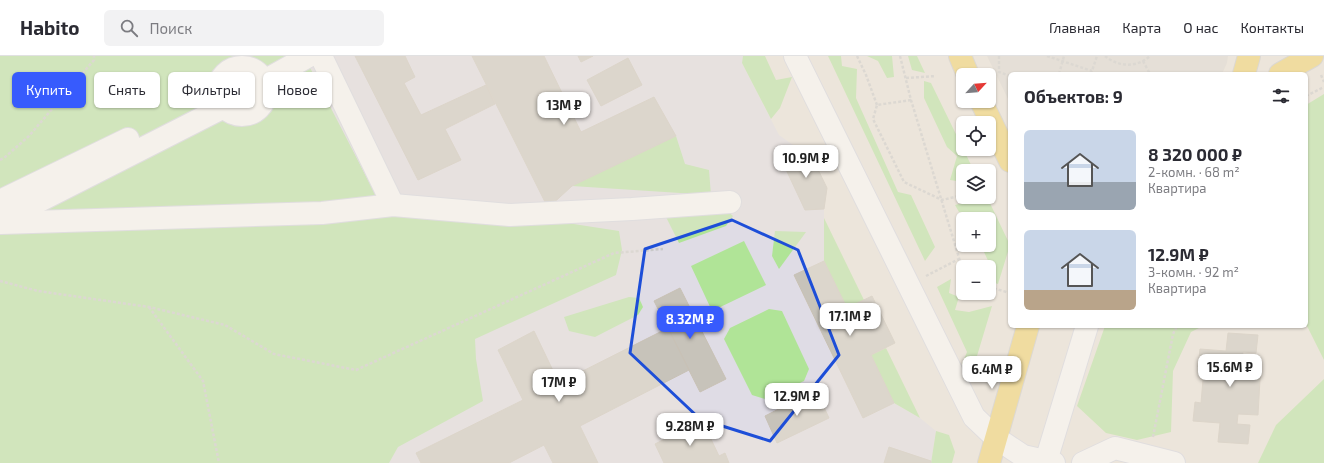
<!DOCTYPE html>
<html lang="ru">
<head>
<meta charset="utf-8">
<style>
  :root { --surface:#fff; --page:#f2f2f3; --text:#2b2b33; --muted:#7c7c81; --line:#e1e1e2; --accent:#375bfd }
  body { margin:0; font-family:"Exo 2",sans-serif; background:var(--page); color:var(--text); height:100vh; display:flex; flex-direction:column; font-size:15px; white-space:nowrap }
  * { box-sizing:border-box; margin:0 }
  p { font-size:13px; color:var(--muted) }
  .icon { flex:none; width:22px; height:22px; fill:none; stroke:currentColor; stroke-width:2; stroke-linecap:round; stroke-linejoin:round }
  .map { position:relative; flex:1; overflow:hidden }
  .details { position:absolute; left:1008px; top:16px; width:300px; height:256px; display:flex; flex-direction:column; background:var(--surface); border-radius:6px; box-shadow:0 1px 3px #0004 }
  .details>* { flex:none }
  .top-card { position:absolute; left:12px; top:16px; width:380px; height:36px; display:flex; gap:8px }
  .needle { width:26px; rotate:64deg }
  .fabs { position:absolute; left:956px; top:12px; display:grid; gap:8px }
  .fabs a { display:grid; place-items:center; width:40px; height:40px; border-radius:6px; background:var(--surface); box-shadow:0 1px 3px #0004; font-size:20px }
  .price { position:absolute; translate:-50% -34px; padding:0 9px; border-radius:8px; background:#fff; color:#222; font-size:13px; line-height:26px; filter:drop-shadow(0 1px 2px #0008) }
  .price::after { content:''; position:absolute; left:50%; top:24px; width:12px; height:9px; margin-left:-6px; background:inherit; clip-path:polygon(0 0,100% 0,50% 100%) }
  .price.selected { background:var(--accent); color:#fff }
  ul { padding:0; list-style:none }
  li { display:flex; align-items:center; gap:12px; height:100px; padding:0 16px }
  li span { display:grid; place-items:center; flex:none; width:112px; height:80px; border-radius:6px; color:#555 }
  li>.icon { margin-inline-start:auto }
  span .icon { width:48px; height:48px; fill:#fffc; stroke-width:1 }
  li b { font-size:17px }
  h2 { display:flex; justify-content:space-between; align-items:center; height:48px; padding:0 16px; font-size:17px }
  .tag { padding:0 14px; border-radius:6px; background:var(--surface); box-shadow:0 1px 3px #0004; font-size:14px; line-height:36px }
  .tag.selected { background:var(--accent); color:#fff }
  header { display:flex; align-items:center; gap:24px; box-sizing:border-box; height:56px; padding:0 20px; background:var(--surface); border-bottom:1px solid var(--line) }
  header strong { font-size:19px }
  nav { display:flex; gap:22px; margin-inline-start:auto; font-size:14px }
  .search { width:280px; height:36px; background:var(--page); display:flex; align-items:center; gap:10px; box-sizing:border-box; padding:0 14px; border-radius:6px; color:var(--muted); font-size:15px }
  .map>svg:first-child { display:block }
</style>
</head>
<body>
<header>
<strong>Habito</strong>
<div class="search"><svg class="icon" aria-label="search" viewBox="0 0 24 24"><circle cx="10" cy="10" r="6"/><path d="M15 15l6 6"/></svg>Поиск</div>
<nav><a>Главная</a><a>Карта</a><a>О нас</a><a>Контакты</a></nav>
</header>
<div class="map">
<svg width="1324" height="407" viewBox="0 0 1324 407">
  <rect width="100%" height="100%" fill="#ece5db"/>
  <path fill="#dfdce5" d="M0,0H743L742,7L779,79L813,103L827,132L824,153V205L794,220L863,362L894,347L920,362L936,375L931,407H0Z"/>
  <g fill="#b0e497">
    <path d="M0,0H304L383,153L418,163L567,167L619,175L622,194L616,219L475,283L476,303L483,345L398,391L389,407H0Z"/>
    <path d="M743,0H765L776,24L792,21L780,52L771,63L742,7Z"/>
    <path d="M828,0H841L842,10L857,13L856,42L898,136L911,139L935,191L925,205Z"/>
    <path d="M867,0H892L894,21L887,22L878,5Z"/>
    <path d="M908,0H917L925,17L912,14Z"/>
    <path d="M924,25L931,27L974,115H963V126L950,124L957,100L947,91L924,42Z"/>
    <path d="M1324,38V304L1306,268V49Z"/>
    <path d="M676,80L685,108L709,114L711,139L572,130Z"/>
    <path d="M987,141L1010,189L998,228L989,225V212L991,211L984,196V189H989V163H985V159L959,156L955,149Z"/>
    <path d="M726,154L733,160L726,170L679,187L664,157Z"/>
    <path d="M824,162L864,244L847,252L824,205Z"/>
    <path d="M775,175L806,176L779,213L772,200Z"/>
    <path d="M744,185L766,229L712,255L691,210Z"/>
    <path d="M951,223L949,237L959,241L955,254L969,256L992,250L974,310L962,308L967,296L937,231Z"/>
    <path d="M629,241L639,242L643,251L638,259L595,281L569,275L564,261Z"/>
    <path d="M769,253L782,255L809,313L804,325L765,343L752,339L724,283L730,272Z"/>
    <path d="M1105,270H1203L1191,276L1173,315L1171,376L1137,384L1106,377L1077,350Z"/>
    <path d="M886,292L920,362L894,347L871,299Z"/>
    <path d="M1324,323V407H1258L1276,369Z"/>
    <path d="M936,375L949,379L955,396L952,407H931Z"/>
  </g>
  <path fill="#dcd8d2" d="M987,0H1228L1227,7L1222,18H1010V47Z"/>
  <g fill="#c7c3ba" stroke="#c8c1b5">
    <path d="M355,0H405L415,21L404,27L421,59L486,29L495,48L445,73L461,104L418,124Z"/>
    <path d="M472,0H544L581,76L654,41L676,80L572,130L548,152Z"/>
    <path d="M578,0H593L581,6Z"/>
    <path d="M628,2L642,29L601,50L587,24Z"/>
    <path d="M795,90L813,103L827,132L824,153L805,154L782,105Z"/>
    <path d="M824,205L847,252L872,240L895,287L871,299L894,347L863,362L794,219Z"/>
    <path d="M680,232L726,323L700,336L654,245Z"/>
    <path d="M668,272L689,314L580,370L598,407H553L544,389L509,407H421L416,397L523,344L498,294L534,275L559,327Z"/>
    <path d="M1228,277L1258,279L1256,297L1243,296L1242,305L1261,306L1258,359L1238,358L1237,368L1250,369L1248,388L1218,386L1220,367L1193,365L1195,346L1201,347L1204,312L1198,311L1200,293L1226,295Z"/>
    <path d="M816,334L829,362L777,387L765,360Z"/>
    <path d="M702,364L719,400L725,397L729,407H664L655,388Z"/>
    <path d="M889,391L931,405V407H884Z"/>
  </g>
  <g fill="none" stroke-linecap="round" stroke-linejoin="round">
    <g stroke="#d1d4e3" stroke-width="24">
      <g id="minor">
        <path d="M321,0L393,149"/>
        <path d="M795,0L974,361L996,382L1023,400L1054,407"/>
        <circle cx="242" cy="35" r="24"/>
        <path d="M264,25L309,0"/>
        <path d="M0,145L128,83"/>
        <path d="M0,165L224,51"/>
        <path d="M0,167L322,157L393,149L510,159L632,153L730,146"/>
        <path d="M1046,405L1087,270"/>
        <path d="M1083,407L1115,392L1174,407"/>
      </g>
    </g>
    <g stroke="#c8c8c8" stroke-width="24">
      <g id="major">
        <path d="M960,0L968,19"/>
        <path d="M1244,18L1249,0"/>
        <path d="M1280,18L1312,0"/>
        <path d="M981,45L1010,105"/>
        <path d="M989,407L1028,270"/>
      </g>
    </g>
    <g stroke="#c8c8c8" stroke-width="2.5" stroke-dasharray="3 2" stroke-linecap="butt">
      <path d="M857,0L866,19L877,49"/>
      <path d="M900,0L911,44L963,215"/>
      <path d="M999,0V16L1010,20"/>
      <path d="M1047,0L1092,15"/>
      <path d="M1105,0C1118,11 1137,12 1150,0"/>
      <path d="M1143,5L1150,18"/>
      <path d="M1059,18L1064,0"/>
      <path d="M1091,18L1097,0"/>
      <path d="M1321,19L1324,26"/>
      <path d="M906,22L936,20"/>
      <path d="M1306,40L1324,31"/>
      <path d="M911,44L877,49L873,63L904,126L942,144L963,139"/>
      <path d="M0,104L4,102L29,80L94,4V0"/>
      <path d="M989,133L993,132"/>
      <path d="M926,220L959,203"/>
      <path d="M0,225L38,235L149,251L225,269L274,298L356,314L614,197L663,193"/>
      <path d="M989,231L1010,237"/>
      <path d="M149,251L203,325L219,407"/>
      <path d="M1153,381L1173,278L1177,270"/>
    </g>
    <use href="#minor" stroke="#fff" stroke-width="22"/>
    <use href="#major" stroke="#f3d159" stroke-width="22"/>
  </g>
  <path d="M0 0H1324V407H0ZM732,164L798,194L839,299L770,385L700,363L630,297L645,193Z" fill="#ece5db" fill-opacity=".55" fill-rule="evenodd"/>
  <path fill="none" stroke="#1d4ed8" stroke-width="3" stroke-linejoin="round" d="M732,164L798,194L839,299L770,385L700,363L630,297L645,193Z"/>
</svg>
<div class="fabs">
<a><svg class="needle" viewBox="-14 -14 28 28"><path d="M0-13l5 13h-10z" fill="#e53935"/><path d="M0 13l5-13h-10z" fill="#7c7c81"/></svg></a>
<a><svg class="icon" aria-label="locate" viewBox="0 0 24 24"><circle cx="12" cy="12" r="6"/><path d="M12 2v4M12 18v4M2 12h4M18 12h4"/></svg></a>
<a><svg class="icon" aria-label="layers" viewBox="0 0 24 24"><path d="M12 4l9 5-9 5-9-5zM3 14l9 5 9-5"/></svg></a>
<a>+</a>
<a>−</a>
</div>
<b class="price" style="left:564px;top:70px">13M ₽</b>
<b class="price" style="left:806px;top:123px">10.9M ₽</b>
<b class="price" style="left:850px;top:281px">17.1M ₽</b>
<b class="price selected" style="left:690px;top:284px">8.32M ₽</b>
<b class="price" style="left:1230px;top:332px">15.6M ₽</b>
<b class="price" style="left:992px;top:334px">6.4M ₽</b>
<b class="price" style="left:559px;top:347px">17M ₽</b>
<b class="price" style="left:797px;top:361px">12.9M ₽</b>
<b class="price" style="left:690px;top:391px">9.28M ₽</b>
<div class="top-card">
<a class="tag selected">Купить</a>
<a class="tag">Снять</a>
<a class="tag">Фильтры</a>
<a class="tag">Новое</a>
</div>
<section class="details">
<h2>Объектов: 9<svg class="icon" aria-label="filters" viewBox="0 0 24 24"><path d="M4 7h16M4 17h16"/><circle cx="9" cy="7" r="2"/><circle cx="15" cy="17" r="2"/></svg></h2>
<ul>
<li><span style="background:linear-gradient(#c9d6e8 65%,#9aa5b1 0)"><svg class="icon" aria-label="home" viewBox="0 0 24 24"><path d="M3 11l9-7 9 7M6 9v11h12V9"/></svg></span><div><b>8 320 000 ₽</b><p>2-комн. · 68 m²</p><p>Квартира</p></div></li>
<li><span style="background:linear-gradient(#c9d6e8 75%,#b9a48a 0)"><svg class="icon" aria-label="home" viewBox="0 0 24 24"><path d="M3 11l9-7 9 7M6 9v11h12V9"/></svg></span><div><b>12.9M ₽</b><p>3-комн. · 92 m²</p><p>Квартира</p></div></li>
</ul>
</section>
</div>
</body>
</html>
